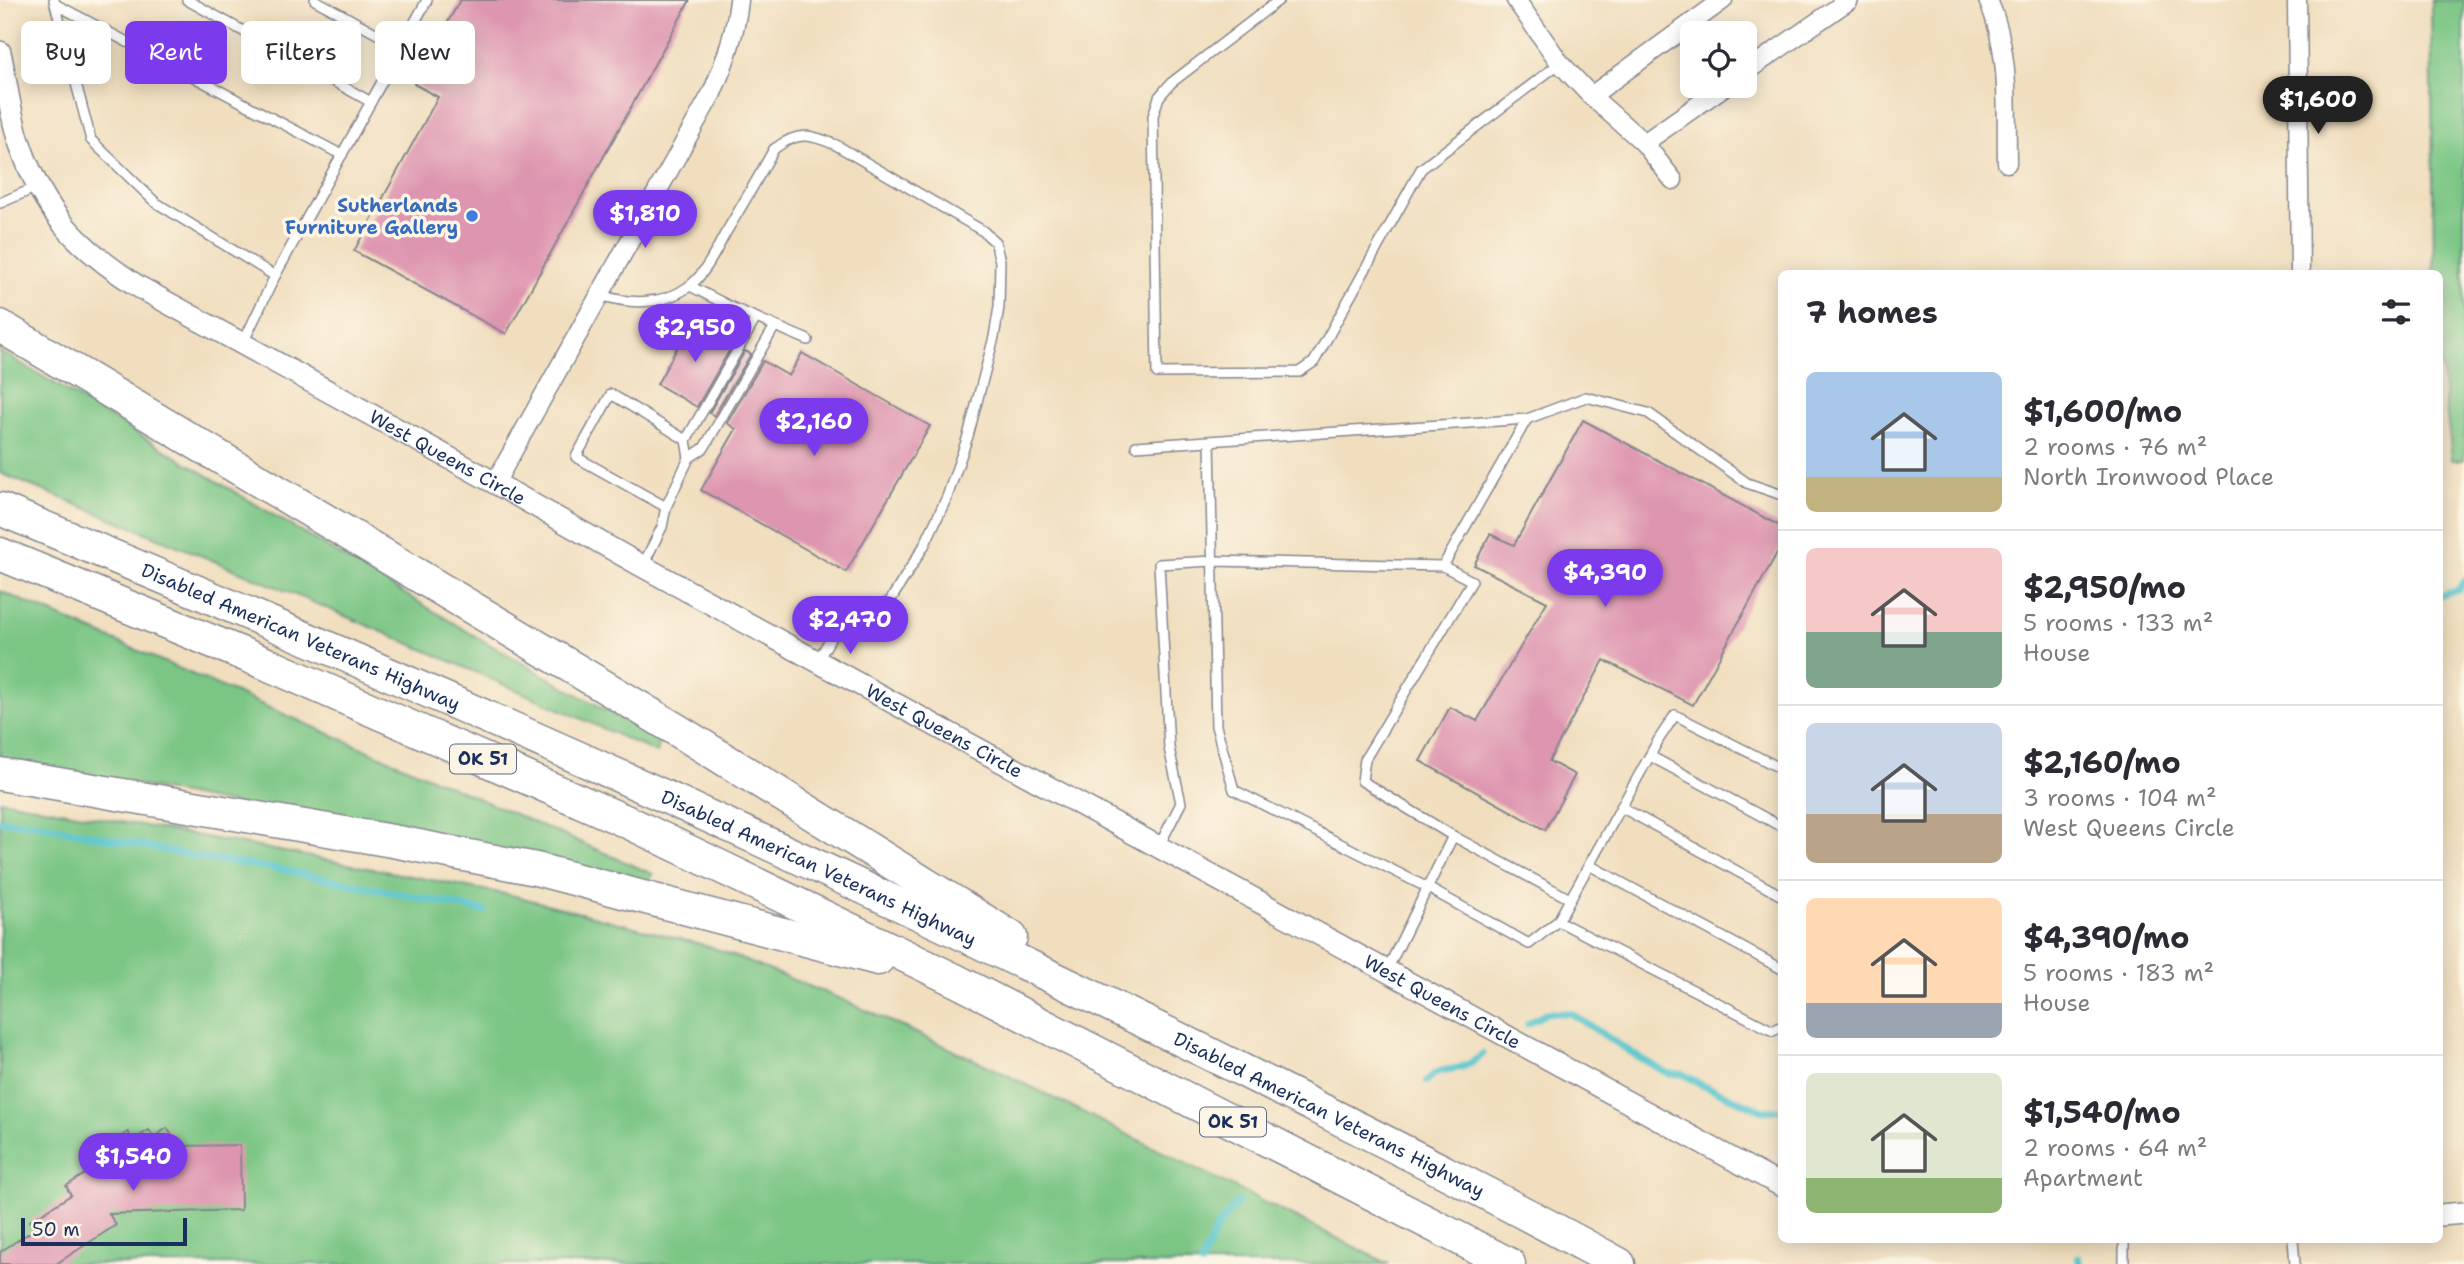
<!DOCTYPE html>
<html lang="en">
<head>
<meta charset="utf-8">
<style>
  :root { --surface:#fff; --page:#f2f2f3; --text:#2b2b33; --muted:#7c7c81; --line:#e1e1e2; --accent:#7c3aed }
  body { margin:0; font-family:"Shantell Sans",sans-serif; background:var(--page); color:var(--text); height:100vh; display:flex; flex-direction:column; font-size:26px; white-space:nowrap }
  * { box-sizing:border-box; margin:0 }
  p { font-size:23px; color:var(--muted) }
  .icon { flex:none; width:38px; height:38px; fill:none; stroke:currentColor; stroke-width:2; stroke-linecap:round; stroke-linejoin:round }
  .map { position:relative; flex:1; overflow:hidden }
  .drawer { position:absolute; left:1778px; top:270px; width:665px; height:973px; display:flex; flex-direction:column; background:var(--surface); border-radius:10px; box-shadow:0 4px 18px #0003 }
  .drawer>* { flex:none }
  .guide { position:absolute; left:21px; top:21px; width:665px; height:63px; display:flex; gap:14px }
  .fabs { position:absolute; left:1680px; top:21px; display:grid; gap:14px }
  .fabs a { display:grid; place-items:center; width:77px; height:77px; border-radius:10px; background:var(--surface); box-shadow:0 4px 18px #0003; font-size:35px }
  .scale { position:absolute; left:21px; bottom:18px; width:166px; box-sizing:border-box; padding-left:7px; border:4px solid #1b2f5e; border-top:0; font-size:19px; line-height:24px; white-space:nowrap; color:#1b2f5e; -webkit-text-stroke:5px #fcf5e5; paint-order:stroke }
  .price { position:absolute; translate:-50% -60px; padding:0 16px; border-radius:24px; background:var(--accent); color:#fff; font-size:23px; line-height:46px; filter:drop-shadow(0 2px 4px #0008) }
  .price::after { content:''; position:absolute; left:50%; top:42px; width:21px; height:16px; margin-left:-10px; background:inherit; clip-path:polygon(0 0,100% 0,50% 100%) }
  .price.on { background:#222; color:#fff }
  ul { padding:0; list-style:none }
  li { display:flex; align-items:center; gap:21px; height:175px; padding:0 28px }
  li+li { border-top:2px solid var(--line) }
  li span { display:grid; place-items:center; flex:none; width:196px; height:140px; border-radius:10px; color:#555 }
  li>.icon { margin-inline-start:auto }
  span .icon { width:84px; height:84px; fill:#fffc; stroke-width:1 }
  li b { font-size:30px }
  h2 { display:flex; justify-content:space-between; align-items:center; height:84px; padding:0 28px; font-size:30px }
  .pill { padding:0 24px; border-radius:10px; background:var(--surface); box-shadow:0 4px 18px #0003; font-size:24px; line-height:63px }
  .pill.on { background:var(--accent); color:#fff }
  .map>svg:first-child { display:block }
</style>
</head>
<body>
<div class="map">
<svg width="2464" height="1264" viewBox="0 0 2464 1264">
  <rect width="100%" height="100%" fill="#fcf5e5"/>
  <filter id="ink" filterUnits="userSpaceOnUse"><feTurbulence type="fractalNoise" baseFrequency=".0143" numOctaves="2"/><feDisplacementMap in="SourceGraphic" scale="14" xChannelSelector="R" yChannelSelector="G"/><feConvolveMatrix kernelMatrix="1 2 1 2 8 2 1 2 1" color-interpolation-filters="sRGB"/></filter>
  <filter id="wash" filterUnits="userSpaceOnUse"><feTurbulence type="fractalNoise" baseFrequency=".00686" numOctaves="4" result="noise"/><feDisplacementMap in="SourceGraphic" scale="28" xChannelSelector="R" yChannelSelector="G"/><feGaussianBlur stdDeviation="1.57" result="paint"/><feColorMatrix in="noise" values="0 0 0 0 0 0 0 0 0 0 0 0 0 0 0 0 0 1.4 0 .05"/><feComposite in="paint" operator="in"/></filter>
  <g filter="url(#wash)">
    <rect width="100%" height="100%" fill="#f0debe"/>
    <g fill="#7bc685" stroke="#4b7a72" stroke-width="2">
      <path d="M2431,0H2464V460H2452L2440,356V273H2434Z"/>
      <path d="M0,351L480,639L660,741L657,753C440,654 221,563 0,473Z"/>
      <path d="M0,591L653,874L647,885L0,758Z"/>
      <path d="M0,800L227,841L515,896L711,947L841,999L995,1069L1389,1264H0Z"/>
    </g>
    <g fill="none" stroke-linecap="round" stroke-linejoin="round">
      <g stroke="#57c5cd" stroke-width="7">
        <path d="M2440,596L2458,590L2464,580"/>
        <path d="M0,821L38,824L202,858L278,869L484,911"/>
        <path d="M1528,1024L1546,1013H1570L1640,1058L1669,1074H1683L1702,1085L1763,1111L1782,1110"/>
        <path d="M1427,1081C1437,1069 1444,1071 1458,1068C1468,1066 1475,1061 1483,1054"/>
        <path d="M2078,1257L2080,1264"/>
        <path d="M1201,1264L1217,1227L1238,1202"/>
      </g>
    </g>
    <g id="blocks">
      <g fill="#de96b0">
        <path d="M460,0H690L506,334L354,251L438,97L414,84Z"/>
        <path d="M692,321L733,344L697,407L657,384Z"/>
        <path d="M745,351L751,354L714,416L709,413Z"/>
        <path d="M802,353L930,426L846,572L701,490L736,429L727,423L763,361L789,376Z"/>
        <path d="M1583,420L1782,527V544L1693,705L1604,660L1549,761L1575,775L1545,830L1420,761L1450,707L1477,721L1547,602L1474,565L1490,534L1514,545Z"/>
        <path d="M167,1128L179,1146L240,1145L241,1210L109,1214L116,1225L56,1264H0V1252L35,1229L30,1221L71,1195L66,1186L102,1163V1149L128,1132L133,1140L149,1130L154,1137Z"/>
      </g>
    </g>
  </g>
  <g filter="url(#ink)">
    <use href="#blocks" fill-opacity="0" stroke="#86868e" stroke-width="2"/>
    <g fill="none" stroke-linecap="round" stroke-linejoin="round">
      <g stroke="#86868e" stroke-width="12">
        <g id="service">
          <path d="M54,0L91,140L155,202L275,276"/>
          <path d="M187,0L371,102"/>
          <path d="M315,0L401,47"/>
          <path d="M1279,0L1171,83L1159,97L1153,116L1157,373L1299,372L1314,362L1421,169L1560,63"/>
          <path d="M55,4L342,155"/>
          <path d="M0,203L37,187"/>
          <path d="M690,286L733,308L808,340"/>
          <path d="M600,295C628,304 662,306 688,287C705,275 715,252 725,234C742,206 758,178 774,149C798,131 810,134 836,145L983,231L995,242L1000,261L999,307L994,337L968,436L947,497L924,546L890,601L832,636L818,660"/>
          <path d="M243,343L275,276L427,0"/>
          <path d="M1527,419L1443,566L1472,581L1365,759L1362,781L1453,836L1570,899"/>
          <path d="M1210,441L1216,726L1234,790L1428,888L1529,944L1558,921L1659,739L1675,715L1782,769"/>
          <path d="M1136,446L1527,419L1586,397L1648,413L1747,483L1782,495"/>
          <path d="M689,458L704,448L775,326"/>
          <path d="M666,507L576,457L611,394L686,440"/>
          <path d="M643,565L662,527L666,507L689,458L686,440L756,318"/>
          <path d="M1650,756L1782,827"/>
          <path d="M1621,807L1782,896"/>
          <path d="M1158,848L1181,803L1169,748L1159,564L1213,561L1443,566"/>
          <path d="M1589,865L1782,969"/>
          <path d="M1558,921L1773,1031L1782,1026"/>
          <path d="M1386,972L1453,836"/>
          <path d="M2124,1239V1264"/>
          <path d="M2293,1239L2295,1264"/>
        </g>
      </g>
      <g stroke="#86868e" stroke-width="21">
        <g id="minor">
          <path d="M1516,0L1560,63L1591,96L1644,143L1673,180"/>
          <path d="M1988,0C2011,51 2006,109 2007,163"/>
          <path d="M2297,0L2300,273"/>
          <path d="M1745,72L1849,0"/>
          <path d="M1591,96L1723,0"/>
          <path d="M1644,143L1725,86"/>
          <path d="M495,483L712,93C725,63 736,32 739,0"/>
        </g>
      </g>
      <g stroke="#86868e" stroke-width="24">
        <g id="tertiary">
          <path id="s1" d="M0,52C7,83 10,117 21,147C45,215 80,249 139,287L495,483L642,566L1782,1186"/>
          <path d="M2440,1215L2464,1213"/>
        </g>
      </g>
      <g stroke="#86868e" stroke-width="35">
        <g id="motorway">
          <path d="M0,326L677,730L1011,937"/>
          <path id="s2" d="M0,509C429,687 853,875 1268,1083C1386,1142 1504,1201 1619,1264"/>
          <path d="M0,554L267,664L632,824L957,981L1509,1264"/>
          <path d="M0,774L398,842L536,869L878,959"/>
        </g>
      </g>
      <use href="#service" stroke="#fff" stroke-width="9"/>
      <use href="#minor" stroke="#fff" stroke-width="18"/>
      <use href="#tertiary" stroke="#fff" stroke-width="21"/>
      <use href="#motorway" stroke="#fff" stroke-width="32"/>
    </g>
  </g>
  <circle fill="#3f7fe0" stroke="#fcf5e5" stroke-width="2.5" cx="472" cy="216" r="7"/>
  <g text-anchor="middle" stroke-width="7" stroke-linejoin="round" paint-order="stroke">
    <g fill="#fcf5e5" stroke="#5e6a86" stroke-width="2">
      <rect x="450" y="744.5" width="66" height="29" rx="5"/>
      <rect x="1200" y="1107.5" width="66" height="29" rx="5"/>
    </g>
    <g font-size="18" font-weight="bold" fill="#1b2f5e">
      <text x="483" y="765">OK 51</text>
      <text x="1233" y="1128">OK 51</text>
    </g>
    <g font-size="19" font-weight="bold" fill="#366cbe" stroke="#fcf5e5" text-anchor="end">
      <text x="458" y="212">Sutherlands<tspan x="458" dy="22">Furniture Gallery</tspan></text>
    </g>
    <g font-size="19" fill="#1b2f5e" stroke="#fcf5e5">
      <text dy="7" stroke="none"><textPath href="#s1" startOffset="637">West Queens Circle</textPath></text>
      <text dy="7" stroke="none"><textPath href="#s2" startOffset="327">Disabled American Veterans Highway</textPath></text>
      <text dy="7" stroke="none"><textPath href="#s1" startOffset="1204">West Queens Circle</textPath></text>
      <text dy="7" stroke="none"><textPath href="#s2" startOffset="894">Disabled American Veterans Highway</textPath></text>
      <text dy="7" stroke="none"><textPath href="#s1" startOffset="1771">West Queens Circle</textPath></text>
      <text dy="7" stroke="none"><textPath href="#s2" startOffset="1461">Disabled American Veterans Highway</textPath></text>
    </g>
  </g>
</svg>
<div class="fabs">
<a><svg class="icon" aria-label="locate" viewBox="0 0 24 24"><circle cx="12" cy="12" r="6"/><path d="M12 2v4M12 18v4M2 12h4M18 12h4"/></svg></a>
</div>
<div class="scale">50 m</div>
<b class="price on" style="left:2318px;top:136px">$1,600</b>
<b class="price" style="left:645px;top:250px">$1,810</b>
<b class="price" style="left:695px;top:364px">$2,950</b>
<b class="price" style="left:814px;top:458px">$2,160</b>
<b class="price" style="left:1605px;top:609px">$4,390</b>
<b class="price" style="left:850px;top:656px">$2,470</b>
<b class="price" style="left:133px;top:1193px">$1,540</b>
<div class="guide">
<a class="pill">Buy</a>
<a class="pill on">Rent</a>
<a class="pill">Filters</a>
<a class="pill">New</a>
</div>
<section class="drawer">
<h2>7 homes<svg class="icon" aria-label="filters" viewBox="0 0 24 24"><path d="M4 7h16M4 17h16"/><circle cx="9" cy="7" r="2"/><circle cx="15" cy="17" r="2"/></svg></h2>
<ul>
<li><span style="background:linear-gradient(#a9c7e8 75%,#c2b280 0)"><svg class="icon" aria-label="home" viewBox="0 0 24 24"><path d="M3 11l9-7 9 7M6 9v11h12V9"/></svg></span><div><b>$1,600/mo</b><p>2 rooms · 76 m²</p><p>North Ironwood Place</p></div></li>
<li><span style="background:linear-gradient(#f6c9c9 60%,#7fa58c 0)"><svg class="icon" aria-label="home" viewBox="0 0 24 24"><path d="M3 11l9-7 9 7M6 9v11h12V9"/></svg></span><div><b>$2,950/mo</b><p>5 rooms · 133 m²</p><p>House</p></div></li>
<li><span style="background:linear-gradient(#c9d6e8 65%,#b9a48a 0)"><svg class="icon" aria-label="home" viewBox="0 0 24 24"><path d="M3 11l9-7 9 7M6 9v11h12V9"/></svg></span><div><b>$2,160/mo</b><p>3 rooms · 104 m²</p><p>West Queens Circle</p></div></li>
<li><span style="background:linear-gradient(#ffd9b3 75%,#9aa5b1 0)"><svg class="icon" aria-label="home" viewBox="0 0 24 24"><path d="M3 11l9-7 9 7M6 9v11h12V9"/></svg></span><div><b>$4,390/mo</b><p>5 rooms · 183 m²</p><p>House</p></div></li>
<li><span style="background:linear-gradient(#dfe7d0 75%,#8fb573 0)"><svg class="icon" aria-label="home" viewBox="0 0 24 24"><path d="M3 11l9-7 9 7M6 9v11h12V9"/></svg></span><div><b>$1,540/mo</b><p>2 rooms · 64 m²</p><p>Apartment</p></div></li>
</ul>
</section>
</div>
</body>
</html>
